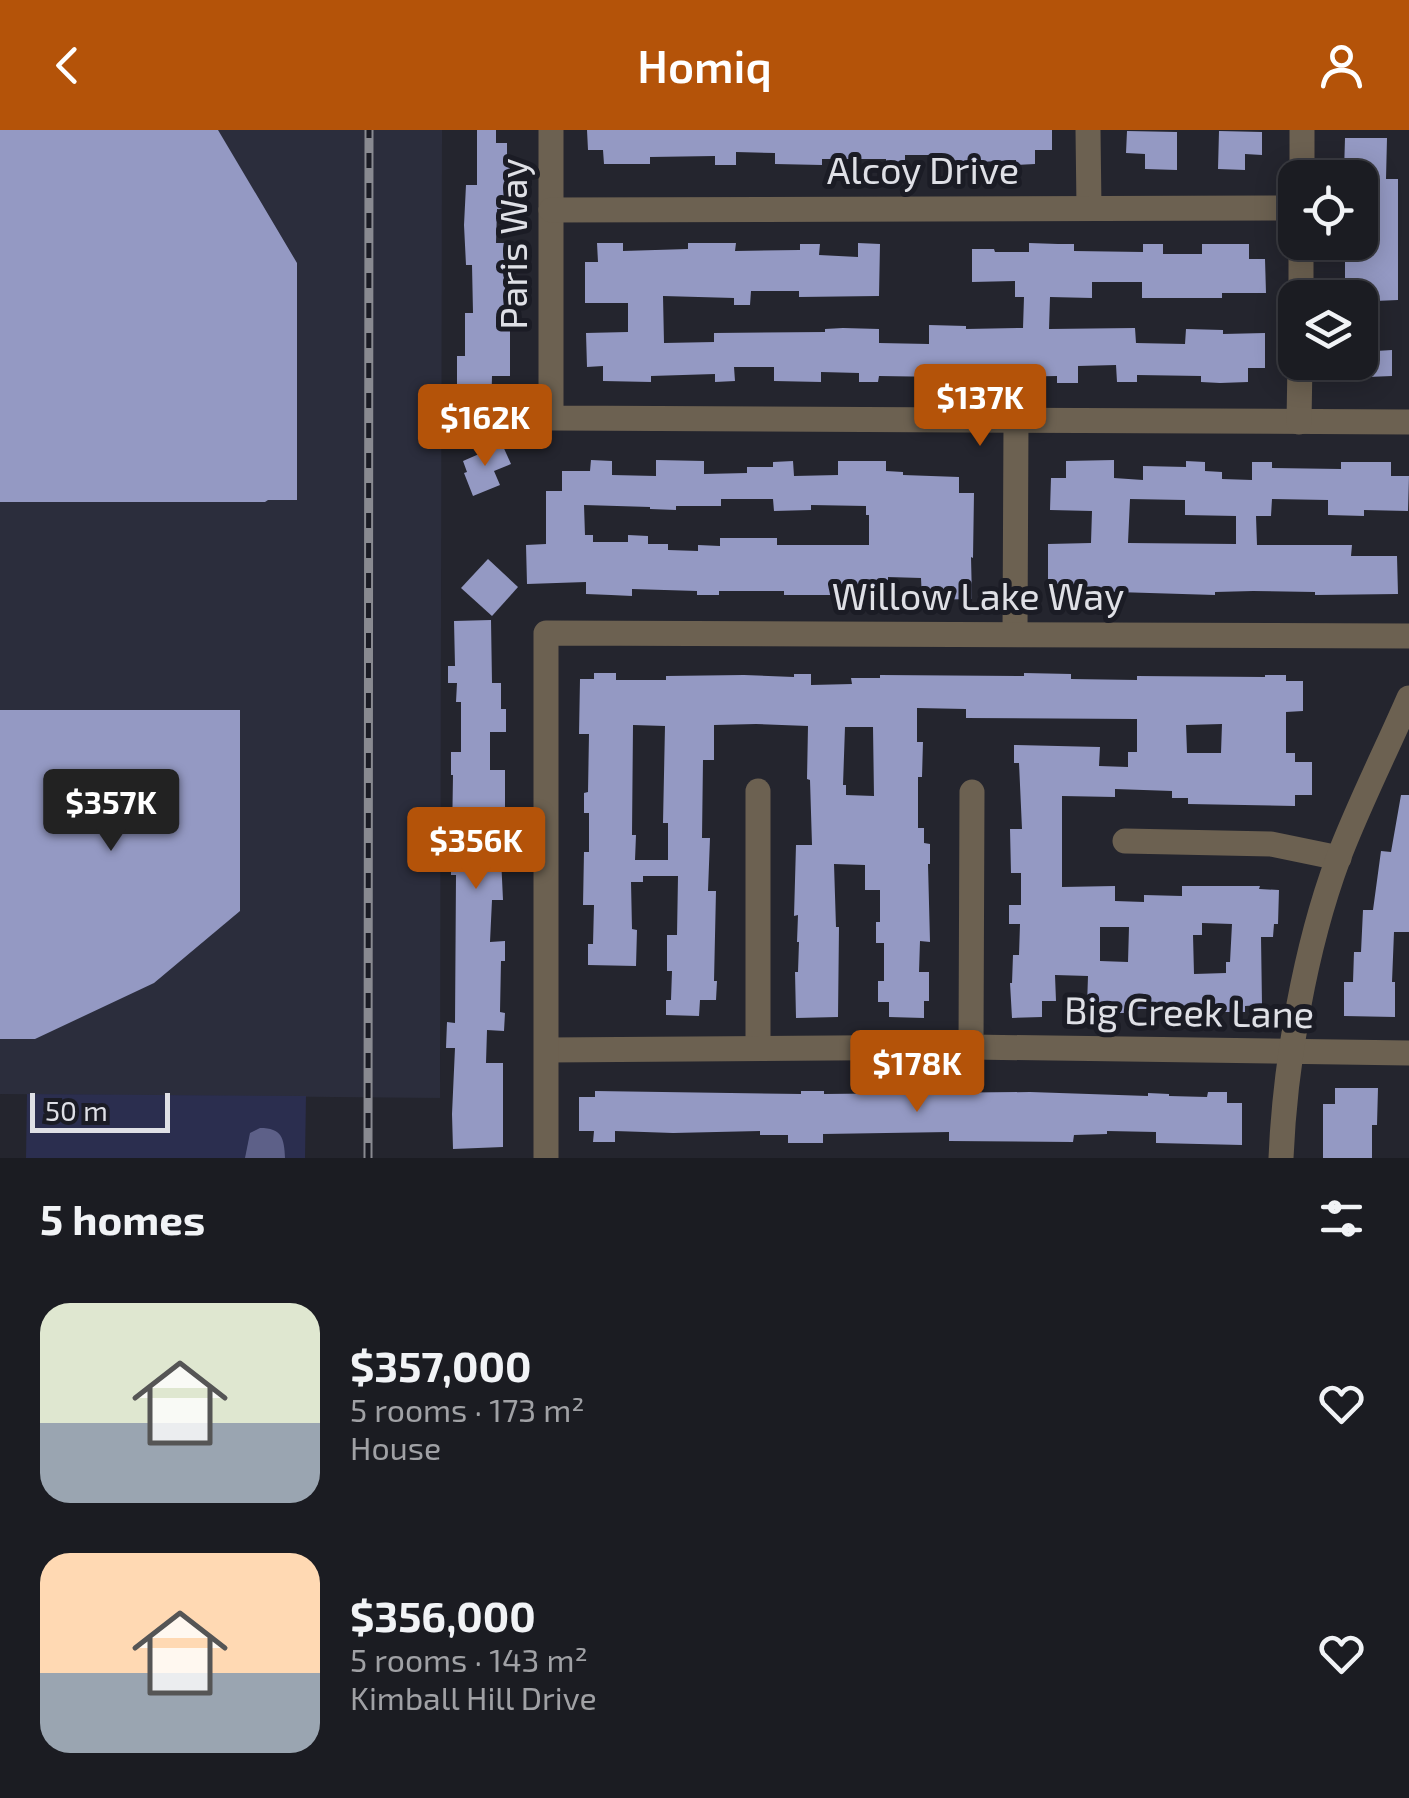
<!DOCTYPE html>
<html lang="en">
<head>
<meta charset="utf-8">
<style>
  :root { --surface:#1b1c22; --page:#28292f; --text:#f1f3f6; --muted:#a0a1a5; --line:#393a40; --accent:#b45309 }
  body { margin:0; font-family:"Exo 2",sans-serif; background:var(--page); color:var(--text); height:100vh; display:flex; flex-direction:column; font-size:38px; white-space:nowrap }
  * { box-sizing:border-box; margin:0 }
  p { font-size:32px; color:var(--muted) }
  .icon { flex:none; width:55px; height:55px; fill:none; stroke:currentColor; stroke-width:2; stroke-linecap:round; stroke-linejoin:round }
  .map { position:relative; height:1028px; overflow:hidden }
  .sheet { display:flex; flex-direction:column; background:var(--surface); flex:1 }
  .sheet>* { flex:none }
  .controls { position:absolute; left:1278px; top:30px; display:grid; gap:20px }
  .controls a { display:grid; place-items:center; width:100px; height:100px; border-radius:20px; background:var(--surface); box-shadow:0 5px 25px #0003,0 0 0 2px var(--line); font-size:50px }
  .scale { position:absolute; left:30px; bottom:25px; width:140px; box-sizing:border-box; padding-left:10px; border:5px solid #dfe0e6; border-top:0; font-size:28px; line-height:35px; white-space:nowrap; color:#dfe0e6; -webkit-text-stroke:8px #1b1c25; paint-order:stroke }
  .price { position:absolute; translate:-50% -85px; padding:0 22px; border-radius:10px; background:var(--accent); color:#fff; font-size:32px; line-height:65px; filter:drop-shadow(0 2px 5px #0008) }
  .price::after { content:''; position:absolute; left:50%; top:60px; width:30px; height:22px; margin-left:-15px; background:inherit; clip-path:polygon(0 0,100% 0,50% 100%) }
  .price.active { background:#222; color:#fff }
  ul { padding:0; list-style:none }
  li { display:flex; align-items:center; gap:30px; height:250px; padding:0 40px }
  li span { display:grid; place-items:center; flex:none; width:280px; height:200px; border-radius:30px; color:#555 }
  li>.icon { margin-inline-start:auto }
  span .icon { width:120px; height:120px; fill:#fffc; stroke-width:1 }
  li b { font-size:42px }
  h2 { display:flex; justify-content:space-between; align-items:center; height:120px; padding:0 40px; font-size:42px }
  header { display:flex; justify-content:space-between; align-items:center; height:130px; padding:0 40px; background:var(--accent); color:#fff; font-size:45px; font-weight:600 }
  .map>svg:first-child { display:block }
</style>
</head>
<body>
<header><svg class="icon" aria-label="back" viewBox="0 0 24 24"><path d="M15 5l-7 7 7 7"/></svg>Homiq<svg class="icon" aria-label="person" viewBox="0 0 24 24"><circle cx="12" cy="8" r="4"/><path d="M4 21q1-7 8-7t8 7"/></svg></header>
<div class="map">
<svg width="1409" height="1028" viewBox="0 0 1409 1028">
  <rect width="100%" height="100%" fill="#24252e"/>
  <path fill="#2b2d3c" d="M0,0H442L440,968L0,964Z"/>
  <path fill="#2b2e4f" d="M27,964L306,966L305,1028H26Z"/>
  <path fill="#5d6088" d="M260,998C282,998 284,1008 285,1028H245L250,1003Z"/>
  <g fill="#9499c3" fill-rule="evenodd">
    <path d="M0,0H218L297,133V370H268L265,372H0Z"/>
    <path d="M477,0H496V13H507V28H510V80L497,79L496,113H510V134H505L506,198H510V246H492L491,285H497V307H454L453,268H457V226H465V183H473L472,135H466L464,95L466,55H477Z"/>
    <path d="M587,0H1052V20H1035V34L1016,35V30L944,34V25H905V35H886V29H822V35L775,34V23L736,22V35H715V26L650,27V34H604L603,20H588Z"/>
    <path d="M1127,1L1177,2V40L1145,39V24L1126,23Z"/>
    <path d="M1219,1L1262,2V25L1245,24V40L1218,39Z"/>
    <path d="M1345,8H1387L1386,49H1398V170L1375,171L1376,221L1392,220V246L1368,247V242H1360V168L1358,155H1345V112H1360V42H1344Z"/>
    <path d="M597,113H623V121L688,119V113H736L735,121L800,120V114H820L819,125L858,127V113L880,114L879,166L799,167V161H751L750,175H734V168L663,166L664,213L714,212V203L825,202V199L843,198L879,199V213L929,214V195L966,196V199L1023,198L1024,167H1015V151L972,152V119H994L995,122H1029V113L1058,114H1074V121L1143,122V114H1163V124H1202V114H1249V129H1265L1266,163H1222V168H1142V152H1092V168L1050,167L1049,199L1135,198L1136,213L1185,214L1186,199L1223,200V204L1265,203V238H1248V252L1220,253L1201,252V246L1137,245V252H1117L1116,235L1078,236V253H1057V246L992,247V251L972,252L945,251V247L879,246L878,252H859V243L821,242V252L774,251V237H734L735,251L715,252V244L651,246V252L603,251V236L587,237L586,203L628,202V173H585V132H598Z"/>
    <path d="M502,314L511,334L494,341L500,355L473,366L464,343L467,342L463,331Z"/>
    <path d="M591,330L612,331V345L656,346V330L704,331V344L747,343V337H773V332L793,331L794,346L838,345V331H886V341L903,342V345L959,347V363H974L973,428L971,427L972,469L922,470L921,448L888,447V465H784V461H719V465H697V461L632,459V466L611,465L586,464V452L527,454L526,415L546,414V361H562V341H590ZM721,369H773L774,381L811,380V375L866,376V385H869V415H777V408H720V416L698,415V421L668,420V414H648V406L628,405V412H593V405H585L584,375L650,377V379L676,380V376H721Z"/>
    <path d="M1114,330V348L1143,350V336L1186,337V331L1205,332V341L1222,342V349L1252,350V332H1272V338L1341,339V332H1391V346H1409L1408,381L1364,380V386L1328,385V370L1272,369L1271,386H1256L1257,415H1352L1351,426H1397L1398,464L1315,465V462L1253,461L1215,462V465L1084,461V464L1048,463V414L1091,413L1092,381L1050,380L1051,348H1066V331ZM1130,369L1185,370V385L1236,386V414L1128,413Z"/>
    <path d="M488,429L518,457L492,486L461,458Z"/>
    <path d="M491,490L492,553H501V579H506V602H490V640H505V685H499L503,770H492L490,812L505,811V831H501L500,882L505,883L504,901L487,900L486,933H503V1017L453,1019L452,984L455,918H446L447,892L455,893L456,745H451V727H441L440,709H452L453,645H451V622H461V572H456L457,553H448V536H455L454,491Z"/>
    <path d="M594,543H616V550H666V546L744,545L794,547V544H811V555L852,554L851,548H880V545L1024,546V543L1071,544V549L1137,550V546L1265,547V545H1286V551H1303V581L1286,582V623H1295V632H1312V665H1295V676L1188,674V668H1172V661L1115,659V667L1062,666V757L1115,756V771L1144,772V765L1182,766V756H1260L1259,759L1279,760L1278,794H1274L1273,807H1261L1262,875L1245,876V882H1174V879H1124V883H1104V876H1087L1088,846L1055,845L1056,871H1042V887L1012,888L1010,853H1012L1013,825H1019L1020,794H1009V775H1021V743H1011L1010,699H1022L1019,633H1014V615L1100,617L1099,636L1128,637V622H1137V589L966,588V579L917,578V612H923L922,647H918V698H924V713L930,714V734H928L930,812L920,811L919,842H929V871H924V888L889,887V872H878V851H884V813H876V792H880V760H865V735L834,734L836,797H839L838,887L796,888L795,842H798L799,812H797L798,785L794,786L796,715H812L810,650L807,649L808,596L756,594L714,595V630H703L702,708H710L708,761H716L714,851H717L716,870H700L699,886L666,885V870H671L672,841H667V805H677L678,746H643V752H631L632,799L637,800L636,836L588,835V814H593L594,775H583L584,722H589V683H584V663L588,662L589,604H579L580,549H594ZM1222,594L1221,623H1187L1186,595ZM633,595L665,596L663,693H668V730H635L636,705H632ZM845,597H873L874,666L846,665V655H843ZM1202,793L1232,794L1230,832H1226V843L1194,844L1193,805H1202ZM1100,797H1129L1128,832L1100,831Z"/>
    <path d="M0,580H240V781L154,853L35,909H0Z"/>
    <path d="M1401,665H1409V802H1394L1392,852H1395V887L1344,886V852H1353L1354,822H1361L1363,780H1373L1381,721L1391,722Z"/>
    <path d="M1335,958H1378L1377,995H1372V1028H1323V974H1335Z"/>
    <path d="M595,961L801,964V961H824V964L1030,962L1148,966V963L1169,964V966L1207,967L1208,962H1227V973H1242V1015L1156,1013V1002L1107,1001V1004L1074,1005L1073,1012L949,1011V1002L823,1004V1013H788V1005H760V1001L673,1003L615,1001V1012H593L594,1001H579V967H595Z"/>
  </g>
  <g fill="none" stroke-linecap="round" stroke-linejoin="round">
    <g stroke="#6c6151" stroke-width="25">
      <path d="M551,0V288L1409,292"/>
      <path d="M1088,0L1089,78"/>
      <path d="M1302,48V0"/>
      <path d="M551,80L1295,78"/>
      <path d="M1301,168V112"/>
      <path d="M1299,292L1300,232"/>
      <path d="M1015,504L1016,292"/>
      <path d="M1125,711L1271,714L1339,728"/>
      <path d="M758,917V661"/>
      <path d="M971,917L972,662"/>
      <path d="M547,920L971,917L1409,923"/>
      <path d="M546,1028V503L1409,506"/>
      <path d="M1281,1028C1285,933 1305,818 1338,729C1359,674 1386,621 1409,568"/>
    </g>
    <g stroke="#898a91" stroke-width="9">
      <path id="rail" d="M368,1028L369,0"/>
    </g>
    <use href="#rail" stroke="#1b1c25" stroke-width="5" stroke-dasharray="15" stroke-linecap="butt"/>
  </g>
  <g text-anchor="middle" stroke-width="10" stroke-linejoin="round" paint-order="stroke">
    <g font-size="38" fill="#dfe0e6" stroke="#1b1c25">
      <text x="923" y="54">Alcoy Drive</text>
      <text transform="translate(514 114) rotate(-90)" y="13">Paris Way</text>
      <text x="978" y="480">Willow Lake Way</text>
      <text transform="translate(1189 883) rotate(1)" y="13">Big Creek Lane</text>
    </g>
  </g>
</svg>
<div class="controls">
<a><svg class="icon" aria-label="locate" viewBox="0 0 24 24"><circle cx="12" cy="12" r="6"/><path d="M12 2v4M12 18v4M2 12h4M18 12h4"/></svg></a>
<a><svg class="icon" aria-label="layers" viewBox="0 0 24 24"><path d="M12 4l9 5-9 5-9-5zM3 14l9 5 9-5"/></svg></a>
</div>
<div class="scale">50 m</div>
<b class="price" style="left:980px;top:319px">$137K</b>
<b class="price" style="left:485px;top:339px">$162K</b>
<b class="price active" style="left:111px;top:724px">$357K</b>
<b class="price" style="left:476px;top:762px">$356K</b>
<b class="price" style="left:917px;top:985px">$178K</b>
</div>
<section class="sheet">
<h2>5 homes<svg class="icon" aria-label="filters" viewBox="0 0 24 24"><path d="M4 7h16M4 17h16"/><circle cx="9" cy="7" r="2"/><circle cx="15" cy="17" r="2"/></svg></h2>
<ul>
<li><span style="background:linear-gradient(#dfe7d0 60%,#9aa5b1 0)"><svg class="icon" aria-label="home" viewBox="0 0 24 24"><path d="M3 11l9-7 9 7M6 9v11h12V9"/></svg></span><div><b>$357,000</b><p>5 rooms · 173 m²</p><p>House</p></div><svg class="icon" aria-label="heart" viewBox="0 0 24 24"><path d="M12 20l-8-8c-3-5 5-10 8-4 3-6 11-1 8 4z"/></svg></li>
<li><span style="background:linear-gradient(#ffd9b3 60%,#9aa5b1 0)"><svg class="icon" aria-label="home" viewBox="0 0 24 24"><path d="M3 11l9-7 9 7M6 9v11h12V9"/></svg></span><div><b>$356,000</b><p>5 rooms · 143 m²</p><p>Kimball Hill Drive</p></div><svg class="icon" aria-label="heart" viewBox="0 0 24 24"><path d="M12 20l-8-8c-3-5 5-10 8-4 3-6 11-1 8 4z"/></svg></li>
</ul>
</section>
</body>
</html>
